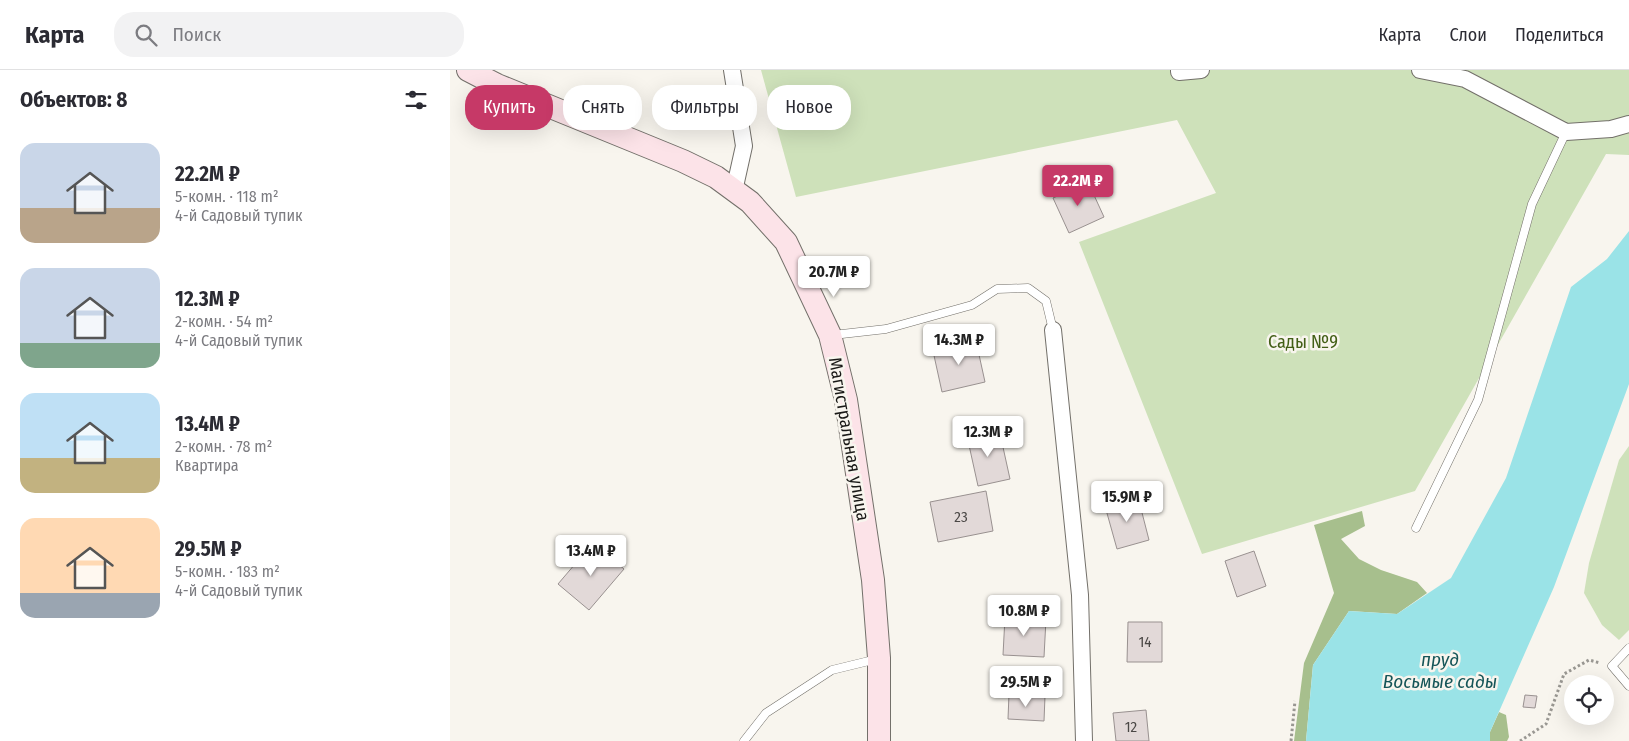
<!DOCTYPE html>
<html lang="ru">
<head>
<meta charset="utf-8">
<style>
  :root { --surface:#fff; --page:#f2f2f3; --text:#2b2b33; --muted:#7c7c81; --line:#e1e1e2; --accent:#c63967 }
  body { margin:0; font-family:"Fira Sans Condensed",sans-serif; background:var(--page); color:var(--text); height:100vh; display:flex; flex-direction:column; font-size:19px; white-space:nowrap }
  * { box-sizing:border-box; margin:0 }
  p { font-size:16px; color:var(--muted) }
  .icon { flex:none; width:28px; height:28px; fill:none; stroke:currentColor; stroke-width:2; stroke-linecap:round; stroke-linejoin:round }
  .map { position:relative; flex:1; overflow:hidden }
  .panel { display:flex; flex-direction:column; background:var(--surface); width:450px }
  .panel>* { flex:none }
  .banner { position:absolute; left:15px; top:15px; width:475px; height:45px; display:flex; gap:10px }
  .fabs { position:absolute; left:1114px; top:605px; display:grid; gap:10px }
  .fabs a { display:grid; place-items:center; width:50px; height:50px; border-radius:50%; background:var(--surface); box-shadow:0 5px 20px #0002; font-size:25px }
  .price { position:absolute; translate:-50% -42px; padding:0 11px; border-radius:5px; background:#fff; color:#222; font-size:16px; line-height:32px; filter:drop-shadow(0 1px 2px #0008) }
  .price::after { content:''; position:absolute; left:50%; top:30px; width:15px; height:11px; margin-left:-8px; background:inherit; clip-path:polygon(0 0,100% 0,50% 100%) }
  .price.current { background:var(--accent); color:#fff }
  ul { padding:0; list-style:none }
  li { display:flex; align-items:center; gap:15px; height:125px; padding:0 20px }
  li span { display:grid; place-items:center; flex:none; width:140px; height:100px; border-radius:15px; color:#555 }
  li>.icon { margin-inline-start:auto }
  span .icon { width:60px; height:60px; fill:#fffc; stroke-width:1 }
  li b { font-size:21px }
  h2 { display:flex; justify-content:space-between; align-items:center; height:60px; padding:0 20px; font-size:21px }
  .tag { padding:0 18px; border-radius:20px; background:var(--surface); box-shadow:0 5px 20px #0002; font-size:18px; line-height:45px }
  .tag.current { background:var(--accent); color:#fff }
  header { display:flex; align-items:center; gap:30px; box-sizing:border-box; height:70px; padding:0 25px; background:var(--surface); border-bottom:1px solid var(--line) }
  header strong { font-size:24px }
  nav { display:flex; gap:28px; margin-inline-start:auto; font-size:18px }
  .search { width:350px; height:45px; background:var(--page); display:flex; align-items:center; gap:12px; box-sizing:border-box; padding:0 18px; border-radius:20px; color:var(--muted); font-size:19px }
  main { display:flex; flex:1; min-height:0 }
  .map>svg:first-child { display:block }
</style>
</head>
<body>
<header>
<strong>Карта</strong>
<div class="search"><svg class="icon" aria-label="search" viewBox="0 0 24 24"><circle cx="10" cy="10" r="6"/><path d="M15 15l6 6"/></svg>Поиск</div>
<nav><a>Карта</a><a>Слои</a><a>Поделиться</a></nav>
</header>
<main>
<section class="panel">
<h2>Объектов: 8<svg class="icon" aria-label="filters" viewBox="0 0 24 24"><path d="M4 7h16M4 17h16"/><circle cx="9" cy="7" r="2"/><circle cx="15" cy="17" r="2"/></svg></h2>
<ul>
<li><span style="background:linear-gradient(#c9d6e8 65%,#b9a48a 0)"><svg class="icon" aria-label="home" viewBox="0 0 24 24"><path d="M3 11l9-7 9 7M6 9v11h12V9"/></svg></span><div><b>22.2M ₽</b><p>5-комн. · 118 m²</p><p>4-й Садовый тупик</p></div></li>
<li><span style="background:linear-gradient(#c9d6e8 75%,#7fa58c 0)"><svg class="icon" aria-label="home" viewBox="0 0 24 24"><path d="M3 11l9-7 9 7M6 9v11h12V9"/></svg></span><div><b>12.3M ₽</b><p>2-комн. · 54 m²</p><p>4-й Садовый тупик</p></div></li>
<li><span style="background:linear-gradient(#bfe0f5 65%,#c2b280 0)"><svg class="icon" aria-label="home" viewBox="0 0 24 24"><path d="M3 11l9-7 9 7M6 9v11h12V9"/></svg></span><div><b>13.4M ₽</b><p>2-комн. · 78 m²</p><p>Квартира</p></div></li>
<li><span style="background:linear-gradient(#ffd9b3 75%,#9aa5b1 0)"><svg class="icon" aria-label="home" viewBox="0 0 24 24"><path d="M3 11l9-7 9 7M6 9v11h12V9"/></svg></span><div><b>29.5M ₽</b><p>5-комн. · 183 m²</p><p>4-й Садовый тупик</p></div></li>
</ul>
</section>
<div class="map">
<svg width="1179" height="671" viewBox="0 0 1179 671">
  <rect width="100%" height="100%" fill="#f8f5ee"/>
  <g fill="#cee1ba">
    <path d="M311,0H1179V85L1156,84L965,421L752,484L629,172L766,123L727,50L346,127Z"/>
    <path d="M1179,376V560L1169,570L1152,555L1134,523L1139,493L1169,390Z"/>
  </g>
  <g fill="#a7bf8d">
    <path d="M912,441L915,456L891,469L909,489L931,500L967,512L977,523L947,544L899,541L863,595L856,671H844L854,593L884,523L864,455Z"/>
    <path d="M1049,642L1056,645L1059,667L1057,671H1040V662Z"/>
  </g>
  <path fill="#9ae3e7" d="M1179,161V314L1104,517L1040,662V671H856L863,595L899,541L947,544L1001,508L1056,408L1121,217L1157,189Z"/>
  <g fill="#e2d9d8" stroke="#999190">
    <path d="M638,112L654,147L619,163L603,128Z"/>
    <path d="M526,271L535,312L492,322L483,281Z"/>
    <path d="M549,359L560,409L528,416L517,366Z"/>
    <path d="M536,421L543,461L488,472L480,432Z"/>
    <path d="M688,427L699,470L667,479L655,436Z"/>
    <path d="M143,473L174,499L139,540L108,514Z"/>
    <path d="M804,481L816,516L787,527L775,491Z"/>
    <path d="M555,547L596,549L594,587L553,585Z"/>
    <path d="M678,552H712V592H677Z"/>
    <path d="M559,624L595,626L594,651L558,649Z"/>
    <path d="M1075,625L1087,626L1085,638L1073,637Z"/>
    <path d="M696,640L699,671H666L663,643Z"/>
  </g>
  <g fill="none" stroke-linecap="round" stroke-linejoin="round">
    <g stroke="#73706a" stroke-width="9">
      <g id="lane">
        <path d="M383,265L436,259L522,235L547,219L578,218L596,231L603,260"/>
        <path d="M966,458L1028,330L1082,134L1116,62"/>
        <path d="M1179,578L1162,596L1179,616"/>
        <path d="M294,671L316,643L382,600L427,589"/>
      </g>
    </g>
    <g stroke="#73706a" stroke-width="18">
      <g id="street">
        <path d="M282,0L294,76L284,121"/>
        <path d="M729,0V2L751,0"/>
        <path d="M970,0L1015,9L1116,62L1161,59L1179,54"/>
        <path d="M603,260L630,525L634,671"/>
      </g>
    </g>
    <g stroke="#73706a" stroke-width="24">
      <path id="secondary" d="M18,0L47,15L233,91L266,107L300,132L336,172L380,265L396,330L423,510L429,588V671"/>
    </g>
    <g stroke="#999792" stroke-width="3" stroke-dasharray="2.5 2.5" stroke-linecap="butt">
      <path d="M841,671L845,631"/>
      <path d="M1070,671L1096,654L1114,604L1139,590L1150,593"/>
    </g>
    <use href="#lane" stroke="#fff" stroke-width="8"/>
    <use href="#street" stroke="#fff" stroke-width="16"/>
    <use href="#secondary" stroke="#fce3e8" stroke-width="22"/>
  </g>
  <g text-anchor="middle" stroke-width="5" stroke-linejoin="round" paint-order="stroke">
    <g font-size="15" fill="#4b4846">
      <text x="511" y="452">23</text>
      <text x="695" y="577">14</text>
      <text x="681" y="662">12</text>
    </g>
    <g font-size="18" fill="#435f17" stroke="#f8f5ee">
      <text x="853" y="278">Сады №9</text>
    </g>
    <g font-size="18" fill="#191816" stroke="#f8f5ee">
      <text transform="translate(399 369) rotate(80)" y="6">Магистральная улица</text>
    </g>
    <g font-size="19" font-style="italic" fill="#155558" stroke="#f8f5ee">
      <text x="990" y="596">пруд<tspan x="990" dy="22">Восьмые сады</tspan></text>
    </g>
  </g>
</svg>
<div class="fabs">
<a><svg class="icon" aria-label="locate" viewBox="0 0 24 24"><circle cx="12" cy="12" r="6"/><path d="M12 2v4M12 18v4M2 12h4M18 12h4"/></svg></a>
</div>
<b class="price current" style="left:628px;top:137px">22.2M ₽</b>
<b class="price" style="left:384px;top:228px">20.7M ₽</b>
<b class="price" style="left:509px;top:296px">14.3M ₽</b>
<b class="price" style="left:538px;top:388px">12.3M ₽</b>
<b class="price" style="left:677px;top:453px">15.9M ₽</b>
<b class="price" style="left:141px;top:507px">13.4M ₽</b>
<b class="price" style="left:574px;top:567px">10.8M ₽</b>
<b class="price" style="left:576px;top:638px">29.5M ₽</b>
<div class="banner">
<a class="tag current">Купить</a>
<a class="tag">Снять</a>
<a class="tag">Фильтры</a>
<a class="tag">Новое</a>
</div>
</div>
</main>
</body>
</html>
